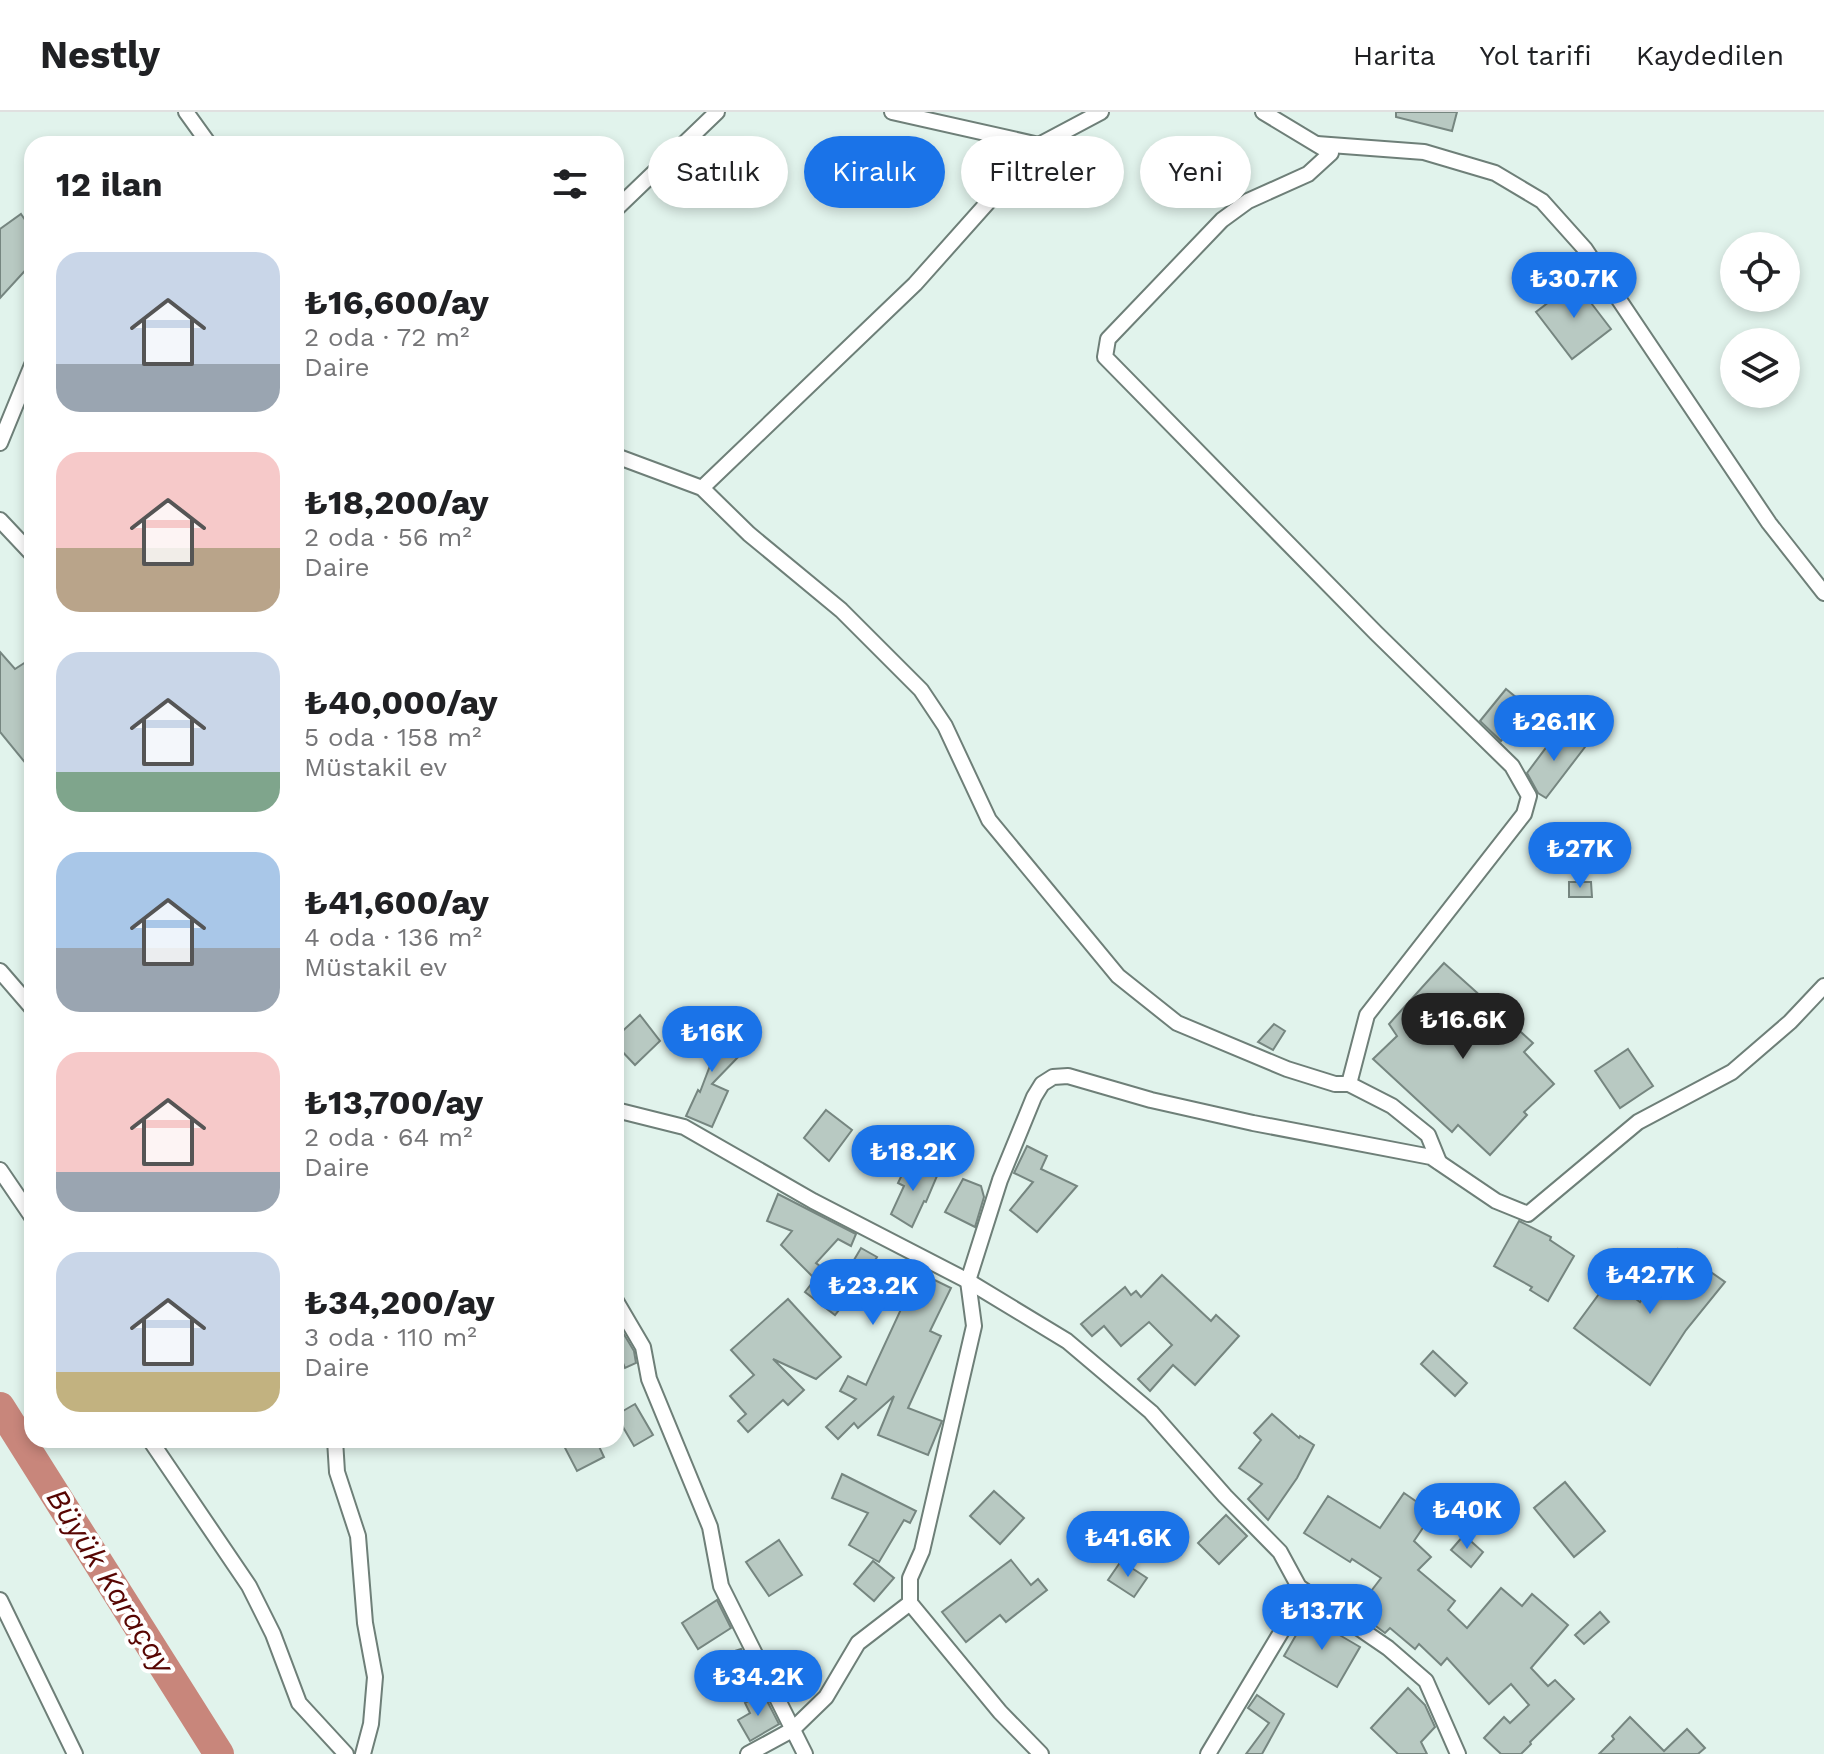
<!DOCTYPE html>
<html lang="tr">
<head>
<meta charset="utf-8">
<style>
  :root { --surface:#fff; --page:#f2f2f2; --text:#202124; --muted:#757577; --line:#e0e0e0; --accent:#1a73e8 }
  body { margin:0; font-family:"Work Sans",sans-serif; background:var(--page); color:var(--text); height:100vh; display:flex; flex-direction:column; font-size:30px; white-space:nowrap }
  * { box-sizing:border-box; margin:0 }
  p { font-size:26px; color:var(--muted) }
  .icon { flex:none; width:44px; height:44px; fill:none; stroke:currentColor; stroke-width:2; stroke-linecap:round; stroke-linejoin:round }
  .map { position:relative; flex:1; overflow:hidden }
  .panel { position:absolute; left:24px; top:24px; width:600px; height:1312px; display:flex; flex-direction:column; background:var(--surface); border-radius:24px; box-shadow:0 4px 12px #0003 }
  .panel>* { flex:none }
  .top-card { position:absolute; left:648px; top:24px; width:760px; height:72px; display:flex; gap:16px }
  .controls { position:absolute; left:1720px; top:120px; display:grid; gap:16px }
  .controls a { display:grid; place-items:center; width:80px; height:80px; border-radius:50%; background:var(--surface); box-shadow:0 4px 12px #0003; font-size:40px }
  .price { position:absolute; translate:-50% -68px; padding:0 18px; border-radius:28px; background:var(--accent); color:#fff; font-size:26px; line-height:52px; filter:drop-shadow(0 2px 4px #0008) }
  .price::after { content:''; position:absolute; left:50%; top:48px; width:24px; height:18px; margin-left:-12px; background:inherit; clip-path:polygon(0 0,100% 0,50% 100%) }
  .price.current { background:#222; color:#fff }
  ul { padding:0; list-style:none }
  li { display:flex; align-items:center; gap:24px; height:200px; padding:0 32px }
  li span { display:grid; place-items:center; flex:none; width:224px; height:160px; border-radius:24px; color:#555 }
  li>.icon { margin-inline-start:auto }
  span .icon { width:96px; height:96px; fill:#fffc; stroke-width:1 }
  li b { font-size:34px }
  h2 { display:flex; justify-content:space-between; align-items:center; height:96px; padding:0 32px; font-size:34px }
  .pill { padding:0 28px; border-radius:36px; background:var(--surface); box-shadow:0 4px 12px #0003; font-size:28px; line-height:72px }
  .pill.current { background:var(--accent); color:#fff }
  header { display:flex; align-items:center; gap:48px; box-sizing:border-box; height:112px; padding:0 40px; background:var(--surface); border-bottom:2px solid var(--line) }
  header strong { font-size:38px }
  nav { display:flex; gap:44px; margin-inline-start:auto; font-size:28px }
  .map>svg:first-child { display:block }
</style>
</head>
<body>
<header>
<strong>Nestly</strong>
<nav><a>Harita</a><a>Yol tarifi</a><a>Kaydedilen</a></nav>
</header>
<div class="map">
<svg width="1824" height="1642" viewBox="0 0 1824 1642">
  <rect width="100%" height="100%" fill="#e1f3ec"/>
  <g fill="none" stroke-linecap="round" stroke-linejoin="round">
    <path stroke="#c8867b" stroke-width="30" d="M0,1295L219,1642"/>
  </g>
  <g fill="#b8c9c2" stroke="#768680" stroke-width="2">
    <path d="M1396,0H1457L1452,19L1396,5Z"/>
    <path d="M21,102L32,118V151L0,186V117Z"/>
    <path d="M1575,170L1611,217L1572,247L1536,200Z"/>
    <path d="M0,540L15,557L32,546V659L0,620Z"/>
    <path d="M1506,577L1528,595L1501,629L1480,609Z"/>
    <path d="M1560,617L1585,635L1546,686L1538,681L1527,661Z"/>
    <path d="M1569,770H1591L1592,785H1569Z"/>
    <path d="M1444,851L1533,931L1524,940L1554,972L1524,1000L1527,1003L1490,1043L1458,1013L1452,1020L1373,947L1397,924L1389,912Z"/>
    <path d="M640,903L660,929L635,953L616,933V925Z"/>
    <path d="M710,911L742,941L712,972L728,979L712,1015L686,1004L698,978L700,980L711,951L693,934V929Z"/>
    <path d="M1274,912L1285,919L1273,938L1258,930Z"/>
    <path d="M1628,937L1653,974L1620,996L1595,959Z"/>
    <path d="M826,998L852,1018L829,1049L804,1026Z"/>
    <path d="M1027,1034L1047,1044L1041,1057L1077,1074L1037,1120L1010,1098L1033,1070L1014,1061Z"/>
    <path d="M908,1050L937,1064L926,1090L924,1089L912,1115L891,1102L904,1074L898,1071Z"/>
    <path d="M963,1067L981,1074L984,1085L975,1115L945,1100Z"/>
    <path d="M778,1082L856,1122L851,1134L838,1127L816,1151L841,1170L861,1136L877,1145L871,1155L900,1171L908,1155L951,1176L930,1219L941,1224L908,1296L942,1309L928,1343L878,1323L894,1284L858,1316L854,1311L838,1327L826,1315L856,1287L840,1279L848,1264L866,1273L903,1193L862,1169L835,1203L805,1180L815,1167L781,1133L792,1119L767,1109Z"/>
    <path d="M1519,1109L1551,1125L1550,1128L1574,1144L1548,1189L1530,1178L1532,1175L1494,1154Z"/>
    <path d="M1678,1137L1725,1170L1686,1218L1650,1273L1574,1216L1610,1167L1640,1190Z"/>
    <path d="M1162,1163L1211,1209L1216,1203L1239,1224L1195,1273L1173,1253L1150,1279L1138,1267L1172,1233L1149,1210L1121,1234L1104,1214L1092,1224L1081,1212L1125,1175L1131,1183L1136,1179L1141,1185Z"/>
    <path d="M788,1187L841,1245L816,1267L773,1247L804,1278L788,1293L783,1288L748,1320L738,1309L746,1302L730,1284L754,1263L731,1238Z"/>
    <path d="M616,1209L634,1239L636,1251L625,1256L616,1233Z"/>
    <path d="M1433,1239L1467,1271L1455,1284L1421,1252Z"/>
    <path d="M635,1292L653,1323L634,1334L616,1303Z"/>
    <path d="M1272,1302L1299,1326L1300,1324L1314,1333L1297,1366L1268,1408L1248,1387L1262,1372L1239,1356L1261,1328L1254,1321Z"/>
    <path d="M575,1328H596L604,1345L577,1359L564,1334Z"/>
    <path d="M842,1362L916,1399L910,1411L904,1408L879,1450L849,1433L868,1401L832,1386Z"/>
    <path d="M1565,1370L1605,1419L1574,1445L1534,1396Z"/>
    <path d="M994,1379L1024,1406L1000,1432L970,1404Z"/>
    <path d="M1404,1381L1433,1401L1414,1429L1431,1445L1418,1458L1455,1489L1448,1498L1467,1516L1501,1476L1522,1494L1532,1482L1568,1513L1531,1556L1548,1574L1555,1568L1574,1587L1530,1630L1531,1632L1521,1642H1501L1484,1626L1504,1605L1510,1611L1529,1593L1511,1572L1489,1592L1447,1546L1441,1553L1419,1532L1415,1537L1390,1516L1385,1521L1356,1499L1381,1466L1352,1447L1350,1450L1304,1421L1328,1384L1380,1416Z"/>
    <path d="M1226,1403L1247,1424L1219,1452L1198,1431Z"/>
    <path d="M1464,1423L1483,1440L1471,1455L1451,1438Z"/>
    <path d="M779,1428L802,1463L769,1484L746,1450Z"/>
    <path d="M1011,1448L1031,1473L1038,1467L1047,1478L1006,1510L1000,1503L966,1530L942,1500Z"/>
    <path d="M873,1449L894,1466L874,1489L854,1472Z"/>
    <path d="M1121,1449L1147,1466L1134,1485L1108,1468Z"/>
    <path d="M717,1488L731,1516L698,1537L682,1511Z"/>
    <path d="M1600,1500L1609,1510L1584,1532L1575,1523Z"/>
    <path d="M1307,1504L1360,1535L1337,1575L1284,1544Z"/>
    <path d="M741,1537L749,1556L714,1568L707,1548Z"/>
    <path d="M791,1540L797,1554L776,1563L770,1549Z"/>
    <path d="M1408,1576L1425,1593L1435,1615L1421,1630L1427,1642H1398L1371,1616Z"/>
    <path d="M763,1581L779,1612L750,1629L738,1608L750,1601L745,1591Z"/>
    <path d="M1257,1583L1284,1602L1262,1642H1246L1269,1611L1248,1596Z"/>
    <path d="M1630,1605L1664,1639L1687,1617L1705,1636L1698,1642H1599L1614,1627L1612,1624Z"/>
  </g>
  <g fill="none" stroke-linecap="round" stroke-linejoin="round">
    <g stroke="#6e7f78" stroke-width="18">
      <g id="street">
        <path d="M186,0L209,32"/>
        <path d="M892,0L1039,33"/>
        <path d="M1263,0L1331,41L1308,62L1248,89L1222,108L1108,227L1105,245L1376,521L1512,654L1529,684L1524,702L1367,903L1349,972"/>
        <path d="M1317,32L1424,40L1495,61L1542,89L1585,137L1769,411L1824,481"/>
        <path d="M616,97L717,0"/>
        <path d="M0,331L32,253"/>
        <path d="M616,344L702,376L749,422L841,498L921,578L945,614L989,708L1118,864L1177,911L1287,957L1335,972H1349L1392,994L1428,1023L1439,1050"/>
        <path d="M702,376L915,172L1039,33L1101,0"/>
        <path d="M0,408L32,442"/>
        <path d="M0,859L32,896"/>
        <path d="M616,998L684,1015L813,1089L968,1169L1067,1229L1151,1300L1225,1384L1280,1440L1299,1475L1388,1536L1426,1569L1458,1642"/>
        <path d="M0,1058L32,1105"/>
        <path d="M616,1189L643,1235L649,1267L710,1415L721,1474L805,1642"/>
        <path d="M150,1328L249,1474L273,1522L299,1591L346,1642"/>
        <path d="M335,1328L337,1360L358,1424L365,1511L375,1565L371,1612L363,1642"/>
        <path d="M0,1488L75,1642"/>
        <path d="M748,1642L792,1618L826,1585L858,1531L910,1491"/>
        <path d="M1041,1642L1000,1600L910,1491V1466L922,1439L974,1214L968,1169L1000,1068L1034,985L1042,972L1053,965L1068,964L1151,988L1253,1011L1431,1045L1496,1089L1528,1102L1638,1010L1732,960L1790,910L1824,874"/>
        <path d="M1208,1642L1295,1497L1299,1475"/>
      </g>
    </g>
    <use href="#street" stroke="#fff" stroke-width="14"/>
  </g>
  <g text-anchor="middle" stroke-width="8" stroke-linejoin="round" paint-order="stroke">
    <g font-size="30" font-style="italic" fill="#570502" stroke="#fff">
      <text transform="translate(110 1469) rotate(58)" y="10">Büyük Karaçay</text>
    </g>
  </g>
</svg>
<div class="controls">
<a><svg class="icon" aria-label="locate" viewBox="0 0 24 24"><circle cx="12" cy="12" r="6"/><path d="M12 2v4M12 18v4M2 12h4M18 12h4"/></svg></a>
<a><svg class="icon" aria-label="layers" viewBox="0 0 24 24"><path d="M12 4l9 5-9 5-9-5zM3 14l9 5 9-5"/></svg></a>
</div>
<b class="price" style="left:1574px;top:208px">₺30.7K</b>
<b class="price" style="left:1554px;top:651px">₺26.1K</b>
<b class="price" style="left:1580px;top:778px">₺27K</b>
<b class="price current" style="left:1463px;top:949px">₺16.6K</b>
<b class="price" style="left:712px;top:962px">₺16K</b>
<b class="price" style="left:913px;top:1081px">₺18.2K</b>
<b class="price" style="left:1650px;top:1204px">₺42.7K</b>
<b class="price" style="left:873px;top:1215px">₺23.2K</b>
<b class="price" style="left:1467px;top:1439px">₺40K</b>
<b class="price" style="left:1128px;top:1467px">₺41.6K</b>
<b class="price" style="left:1322px;top:1540px">₺13.7K</b>
<b class="price" style="left:758px;top:1606px">₺34.2K</b>
<div class="top-card">
<a class="pill">Satılık</a>
<a class="pill current">Kiralık</a>
<a class="pill">Filtreler</a>
<a class="pill">Yeni</a>
</div>
<section class="panel">
<h2>12 ilan<svg class="icon" aria-label="filters" viewBox="0 0 24 24"><path d="M4 7h16M4 17h16"/><circle cx="9" cy="7" r="2"/><circle cx="15" cy="17" r="2"/></svg></h2>
<ul>
<li><span style="background:linear-gradient(#c9d6e8 70%,#9aa5b1 0)"><svg class="icon" aria-label="home" viewBox="0 0 24 24"><path d="M3 11l9-7 9 7M6 9v11h12V9"/></svg></span><div><b>₺16,600/ay</b><p>2 oda · 72 m²</p><p>Daire</p></div></li>
<li><span style="background:linear-gradient(#f6c9c9 60%,#b9a48a 0)"><svg class="icon" aria-label="home" viewBox="0 0 24 24"><path d="M3 11l9-7 9 7M6 9v11h12V9"/></svg></span><div><b>₺18,200/ay</b><p>2 oda · 56 m²</p><p>Daire</p></div></li>
<li><span style="background:linear-gradient(#c9d6e8 75%,#7fa58c 0)"><svg class="icon" aria-label="home" viewBox="0 0 24 24"><path d="M3 11l9-7 9 7M6 9v11h12V9"/></svg></span><div><b>₺40,000/ay</b><p>5 oda · 158 m²</p><p>Müstakil ev</p></div></li>
<li><span style="background:linear-gradient(#a9c7e8 60%,#9aa5b1 0)"><svg class="icon" aria-label="home" viewBox="0 0 24 24"><path d="M3 11l9-7 9 7M6 9v11h12V9"/></svg></span><div><b>₺41,600/ay</b><p>4 oda · 136 m²</p><p>Müstakil ev</p></div></li>
<li><span style="background:linear-gradient(#f6c9c9 75%,#9aa5b1 0)"><svg class="icon" aria-label="home" viewBox="0 0 24 24"><path d="M3 11l9-7 9 7M6 9v11h12V9"/></svg></span><div><b>₺13,700/ay</b><p>2 oda · 64 m²</p><p>Daire</p></div></li>
<li><span style="background:linear-gradient(#c9d6e8 75%,#c2b280 0)"><svg class="icon" aria-label="home" viewBox="0 0 24 24"><path d="M3 11l9-7 9 7M6 9v11h12V9"/></svg></span><div><b>₺34,200/ay</b><p>3 oda · 110 m²</p><p>Daire</p></div></li>
</ul>
</section>
</div>
</body>
</html>
